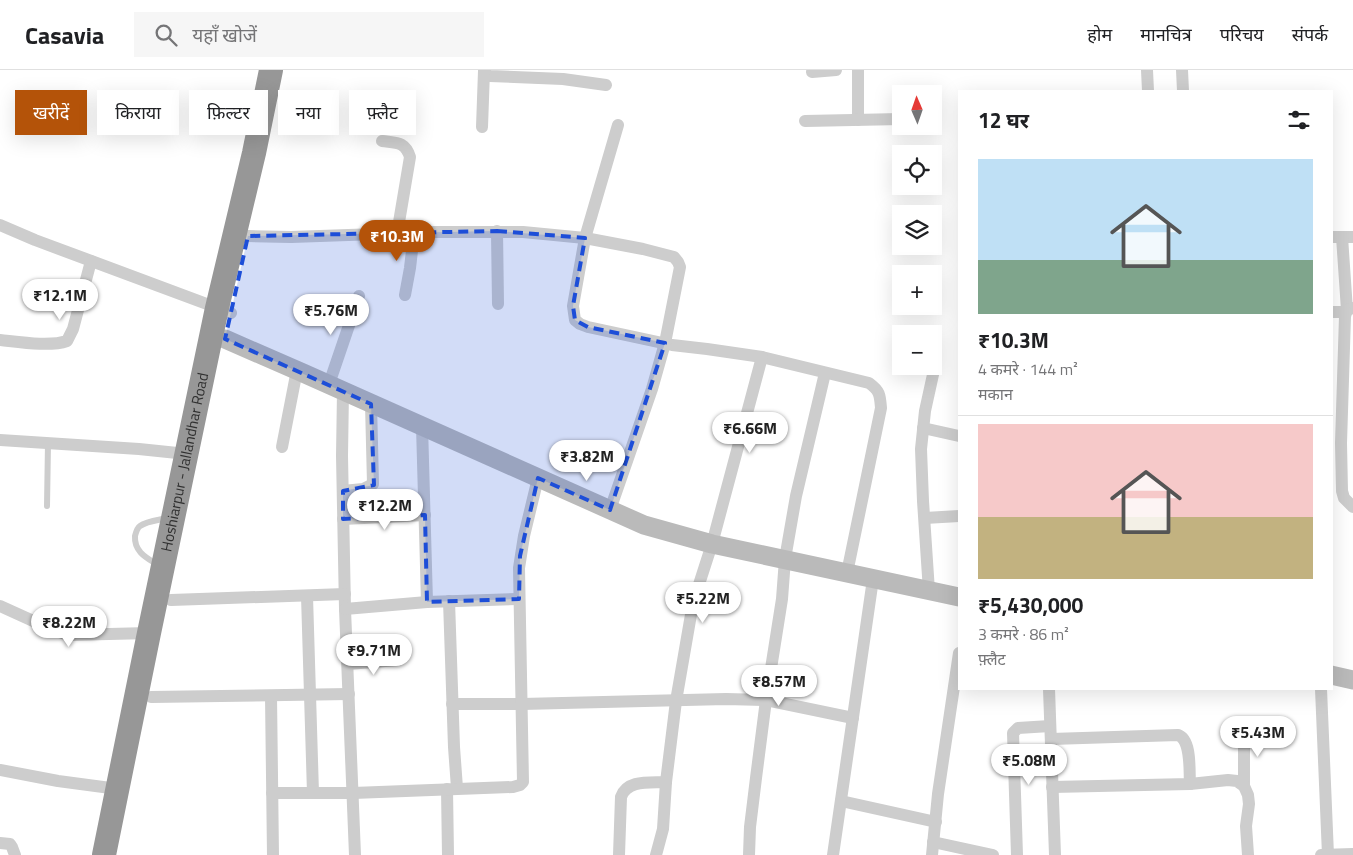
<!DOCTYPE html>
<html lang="hi">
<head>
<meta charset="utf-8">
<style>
  :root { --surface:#fff; --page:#f6f6f6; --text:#202124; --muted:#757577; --line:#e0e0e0; --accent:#b45309 }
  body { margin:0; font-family:"Titillium Web","Noto Sans Devanagari",sans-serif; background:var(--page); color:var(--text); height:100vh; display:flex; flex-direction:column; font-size:19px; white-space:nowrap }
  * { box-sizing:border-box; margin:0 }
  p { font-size:16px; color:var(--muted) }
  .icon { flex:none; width:28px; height:28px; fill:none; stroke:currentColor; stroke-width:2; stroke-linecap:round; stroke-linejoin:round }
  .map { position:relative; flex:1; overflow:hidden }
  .drawer { position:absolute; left:958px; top:20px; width:375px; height:600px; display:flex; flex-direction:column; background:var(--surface); border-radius:0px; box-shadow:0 5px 20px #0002 }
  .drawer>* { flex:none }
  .top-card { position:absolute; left:15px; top:20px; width:475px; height:45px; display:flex; gap:10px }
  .needle { width:32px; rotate:358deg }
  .controls { position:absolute; left:892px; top:15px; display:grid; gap:10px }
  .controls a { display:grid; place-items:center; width:50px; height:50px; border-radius:0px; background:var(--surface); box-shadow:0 5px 20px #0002; font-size:25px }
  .price { position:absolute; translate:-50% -42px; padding:0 11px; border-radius:18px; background:#fff; color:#222; font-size:16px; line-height:32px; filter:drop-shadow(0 1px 2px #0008) }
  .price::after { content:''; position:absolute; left:50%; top:30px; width:15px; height:11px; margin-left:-8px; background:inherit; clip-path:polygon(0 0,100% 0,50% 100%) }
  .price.active { background:var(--accent); color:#fff }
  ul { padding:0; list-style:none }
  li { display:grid; align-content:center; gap:10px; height:265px; padding:0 20px }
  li+li { border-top:1px solid var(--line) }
  li span { display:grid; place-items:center; height:155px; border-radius:0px; color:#555 }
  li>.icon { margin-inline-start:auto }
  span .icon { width:90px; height:90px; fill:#fffc; stroke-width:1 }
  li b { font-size:21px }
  h2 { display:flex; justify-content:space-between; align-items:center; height:60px; padding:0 20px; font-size:21px }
  .chip { padding:0 18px; border-radius:0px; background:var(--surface); box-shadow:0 5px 20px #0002; font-size:18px; line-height:45px }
  .chip.active { background:var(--accent); color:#fff }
  header { display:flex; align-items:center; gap:30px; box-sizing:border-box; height:70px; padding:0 25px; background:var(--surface); border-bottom:1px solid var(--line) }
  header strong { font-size:24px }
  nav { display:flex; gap:28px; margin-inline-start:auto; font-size:18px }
  .search { width:350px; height:45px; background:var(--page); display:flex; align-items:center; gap:12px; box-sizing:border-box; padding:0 18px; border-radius:0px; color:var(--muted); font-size:19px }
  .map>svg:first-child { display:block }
</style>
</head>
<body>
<header>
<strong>Casavia</strong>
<div class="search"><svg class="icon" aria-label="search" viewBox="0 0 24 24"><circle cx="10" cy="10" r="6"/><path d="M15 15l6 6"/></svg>यहाँ खोजें</div>
<nav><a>होम</a><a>मानचित्र</a><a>परिचय</a><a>संपर्क</a></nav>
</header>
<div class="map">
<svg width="1353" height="785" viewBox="0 0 1353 785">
  <rect width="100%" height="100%" fill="#fff"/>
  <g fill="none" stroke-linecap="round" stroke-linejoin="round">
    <g stroke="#cdcdcd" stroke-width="6">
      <path d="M47,436L48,373"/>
      <path d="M158,495C147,488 134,482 135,466C136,462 137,458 140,456C147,451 159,450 167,448"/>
    </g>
    <g stroke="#cdcdcd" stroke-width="12">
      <path d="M484,0L487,5L490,6L563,9L606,15"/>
      <path d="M858,0V50"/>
      <path d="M1147,0L1148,21"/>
      <path d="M1182,0L1183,21"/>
      <path d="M812,2L836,0"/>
      <path d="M805,51L901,49"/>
      <path d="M618,55L585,168L573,236L575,250L580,254L588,257L672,275L707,279L762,287L869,313C880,321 880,325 881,338L847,503"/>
      <path d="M482,57L484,1"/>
      <path d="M382,71C396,73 405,71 410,87L397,164"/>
      <path d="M0,155L35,170L231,243"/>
      <path d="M497,161L498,234"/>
      <path d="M248,166L291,167L434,162H523L585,168L643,179L674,187L678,192L680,197L665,273L652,319L610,440"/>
      <path d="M1331,167H1353"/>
      <path d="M1342,167L1347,240"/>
      <path d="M405,225L410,198L414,163"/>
      <path d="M1353,238L1347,240L1345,246L1341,373L1342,421L1344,428L1353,437"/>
      <path d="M1331,242H1346"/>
      <path d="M0,270C19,272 50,277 67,271L73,259L91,191"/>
      <path d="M329,314L359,226"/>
      <path d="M343,321L342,386L345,539L355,785"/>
      <path d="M422,356L427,532"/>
      <path d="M923,358L959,366"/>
      <path d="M0,370L139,379L187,384"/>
      <path d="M282,377L297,300"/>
      <path d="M343,421L363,419L373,414L371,334"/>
      <path d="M925,448L959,446"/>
      <path d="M343,449L425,445"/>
      <path d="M929,521L923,431L921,379L925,341L934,300"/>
      <path d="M307,526L313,723"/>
      <path d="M171,530L345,524"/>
      <path d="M449,531L454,677L457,718"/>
      <path d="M0,536L53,560L69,565L149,563"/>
      <path d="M345,539L427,532L519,529"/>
      <path d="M348,594L398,590"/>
      <path d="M1049,619L1055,785"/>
      <path d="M1321,619L1328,785"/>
      <path d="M271,626L273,785"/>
      <path d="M151,627L349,624"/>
      <path d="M452,634H522L726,629L766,630L853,648"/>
      <path d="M1244,661V716"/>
      <path d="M1051,669L1178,665C1192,670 1189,701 1190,714"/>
      <path d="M0,700L58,711L118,719"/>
      <path d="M1052,717L1190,714L1228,710L1237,711L1244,716L1248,725L1249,734L1246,756L1248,785"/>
      <path d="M447,719L448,785"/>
      <path d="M272,723H353L513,717L520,715L523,712L519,498L524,466L538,408"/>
      <path d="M841,731L936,752"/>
      <path d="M933,772L993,785"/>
      <path d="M0,773L10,774L12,777L15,785"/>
      <path d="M619,785L621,727C627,709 651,713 666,712"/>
      <path d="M656,785L663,759L666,712L676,631L693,533L712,474L762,287"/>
      <path d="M749,785L750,757L756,708L766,630L782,529L785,489L796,426L825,303"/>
      <path d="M833,785L873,509"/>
      <path d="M932,785L938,724L959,583"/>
      <path d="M1017,785L1013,663L1018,658L1050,656"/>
      <path d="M1321,785L1353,784"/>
    </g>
    <g stroke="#bababa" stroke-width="19">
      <path d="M225,269L303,303L644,455L712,474L959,527"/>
      <path d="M1331,605L1353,610"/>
    </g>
    <path stroke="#979797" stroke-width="24" id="s1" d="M104,785L149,563L217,238L254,83L271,0"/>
  </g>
  <path fill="#1d4ed8" fill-opacity="0.2" stroke="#1d4ed8" stroke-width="4" stroke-dasharray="10 6" stroke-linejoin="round" d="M497,161L585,168L573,236L575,250L588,257L665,273L610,440L538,408L520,486L519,529L427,532L425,445L343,449V421L374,415L371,334L225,269L248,166Z"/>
  <g text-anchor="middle" stroke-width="5" stroke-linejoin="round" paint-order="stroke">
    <g font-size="15" fill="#303030" stroke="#fff">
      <text dy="5" stroke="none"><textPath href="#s1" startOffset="401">Hoshiarpur - Jallandhar Road</textPath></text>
    </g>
  </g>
</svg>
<div class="controls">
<a><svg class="needle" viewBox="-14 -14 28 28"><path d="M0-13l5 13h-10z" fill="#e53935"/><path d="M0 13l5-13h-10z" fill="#757577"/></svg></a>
<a><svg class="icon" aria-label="locate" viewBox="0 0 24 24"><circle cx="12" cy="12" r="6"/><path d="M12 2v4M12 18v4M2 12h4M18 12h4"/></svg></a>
<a><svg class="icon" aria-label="layers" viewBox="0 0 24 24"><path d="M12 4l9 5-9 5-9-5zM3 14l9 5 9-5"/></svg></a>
<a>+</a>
<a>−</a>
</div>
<b class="price active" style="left:397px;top:192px">₹10.3M</b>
<b class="price" style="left:60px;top:251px">₹12.1M</b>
<b class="price" style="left:331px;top:266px">₹5.76M</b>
<b class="price" style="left:750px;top:384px">₹6.66M</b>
<b class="price" style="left:587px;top:412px">₹3.82M</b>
<b class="price" style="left:385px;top:461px">₹12.2M</b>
<b class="price" style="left:703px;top:554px">₹5.22M</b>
<b class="price" style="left:69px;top:578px">₹8.22M</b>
<b class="price" style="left:374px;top:606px">₹9.71M</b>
<b class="price" style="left:779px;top:637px">₹8.57M</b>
<b class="price" style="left:1258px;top:688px">₹5.43M</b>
<b class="price" style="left:1029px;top:716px">₹5.08M</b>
<div class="top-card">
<a class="chip active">खरीदें</a>
<a class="chip">किराया</a>
<a class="chip">फ़िल्टर</a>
<a class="chip">नया</a>
<a class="chip">फ़्लैट</a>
</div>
<section class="drawer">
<h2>12 घर<svg class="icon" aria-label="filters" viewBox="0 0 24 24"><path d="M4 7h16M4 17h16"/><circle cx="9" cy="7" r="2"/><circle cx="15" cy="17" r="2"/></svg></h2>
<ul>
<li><span style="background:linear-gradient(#bfe0f5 65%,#7fa58c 0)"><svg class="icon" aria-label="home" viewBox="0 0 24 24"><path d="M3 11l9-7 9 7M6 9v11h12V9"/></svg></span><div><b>₹10.3M</b><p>4 कमरे · 144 m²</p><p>मकान</p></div></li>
<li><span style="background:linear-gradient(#f6c9c9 60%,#c2b280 0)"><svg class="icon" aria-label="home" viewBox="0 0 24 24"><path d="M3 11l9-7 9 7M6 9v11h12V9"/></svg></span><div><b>₹5,430,000</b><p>3 कमरे · 86 m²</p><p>फ़्लैट</p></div></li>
</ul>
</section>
</div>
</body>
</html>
